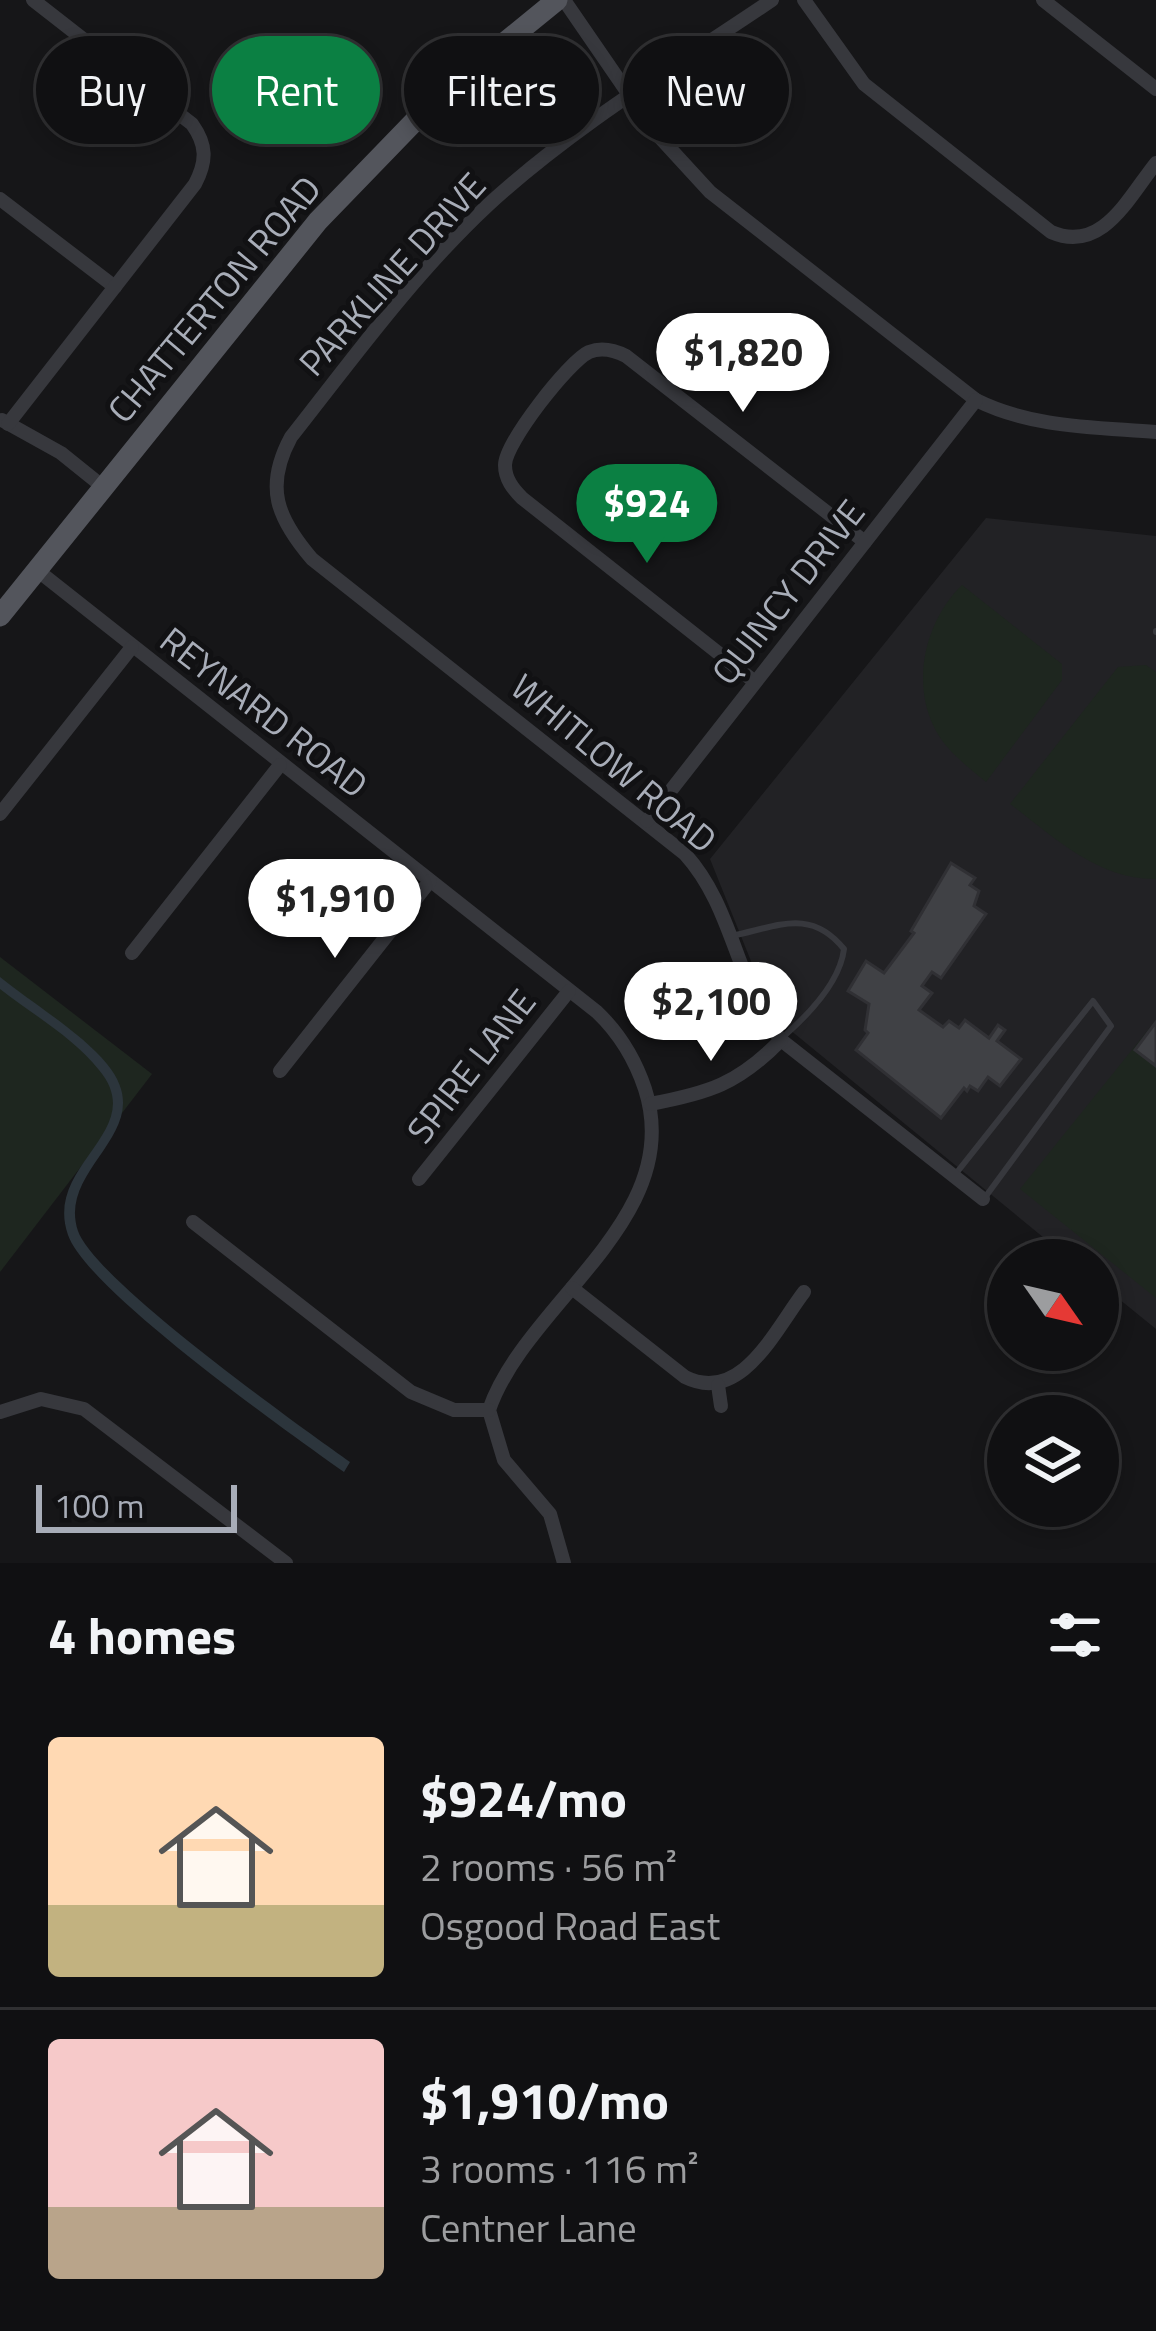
<!DOCTYPE html>
<html lang="en">
<head>
<meta charset="utf-8">
<style>
  :root { --surface:#101012; --page:#1e1e20; --text:#f1f3f6; --muted:#9c9d9f; --line:#303032; --accent:#0b8043 }
  body { margin:0; font-family:"Titillium Web",sans-serif; background:var(--page); color:var(--text); height:100vh; display:flex; flex-direction:column; font-size:45px; white-space:nowrap }
  * { box-sizing:border-box; margin:0 }
  p { font-size:39px; color:var(--muted) }
  .icon { flex:none; width:66px; height:66px; fill:none; stroke:currentColor; stroke-width:2; stroke-linecap:round; stroke-linejoin:round }
  .map { position:relative; height:1563px; overflow:hidden }
  .drawer { display:flex; flex-direction:column; background:var(--surface); flex:1 }
  .drawer>* { flex:none }
  .top-card { position:absolute; left:36px; top:36px; width:1086px; height:108px; display:flex; gap:24px }
  .needle { width:78px; rotate:124deg }
  .fabs { position:absolute; left:987px; top:1239px; display:grid; gap:24px }
  .fabs a { display:grid; place-items:center; width:132px; height:132px; border-radius:50%; background:var(--surface); box-shadow:0 6px 18px #0003,0 0 0 3px var(--line); font-size:60px }
  .scale { position:absolute; left:36px; bottom:30px; width:201px; box-sizing:border-box; padding-left:12px; border:6px solid #a8adb8; border-top:0; font-size:33px; line-height:42px; white-space:nowrap; color:#a8adb8; -webkit-text-stroke:9px #111113; paint-order:stroke }
  .price { position:absolute; translate:-50% -102px; padding:0 27px; border-radius:42px; background:#fff; color:#222; font-size:39px; line-height:78px; filter:drop-shadow(0 3px 6px #0008) }
  .price::after { content:''; position:absolute; left:50%; top:72px; width:36px; height:27px; margin-left:-18px; background:inherit; clip-path:polygon(0 0,100% 0,50% 100%) }
  .price.current { background:var(--accent); color:#fff }
  ul { padding:0; list-style:none }
  li { display:flex; align-items:center; gap:36px; height:300px; padding:0 48px }
  li+li { border-top:3px solid var(--line) }
  li span { display:grid; place-items:center; flex:none; width:336px; height:240px; border-radius:12px; color:#555 }
  li>.icon { margin-inline-start:auto }
  span .icon { width:144px; height:144px; fill:#fffc; stroke-width:1 }
  li b { font-size:51px }
  h2 { display:flex; justify-content:space-between; align-items:center; height:144px; padding:0 48px; font-size:51px }
  .chip { padding:0 42px; border-radius:54px; background:var(--surface); box-shadow:0 6px 18px #0003,0 0 0 3px var(--line); font-size:42px; line-height:108px }
  .chip.current { background:var(--accent); color:#fff }
  .map>svg:first-child { display:block }
</style>
</head>
<body>
<div class="map">
<svg width="1156" height="1563" viewBox="0 0 1156 1563">
  <rect width="100%" height="100%" fill="#161618"/>
  <path fill="#222225" d="M986,518L1156,536V1329L1098,1282V1260H1071L773,1016L710,859Z"/>
  <g fill="#1e261f">
    <path d="M962,585L1062,664V680L986,782C968,767 944,749 934,727C911,680 926,620 962,585Z"/>
    <path d="M1146,665L1156,672V879C1098,880 1054,837 1010,804L1118,667Z"/>
    <path d="M0,957L152,1074L0,1272Z"/>
    <path d="M1156,1020V1298L1020,1189Z"/>
  </g>
  <path fill="#2c353c" d="M0,977C32,1003 82,1033 107,1064C162,1131 56,1166 78,1231C95,1280 299,1426 350,1462L344,1472C289,1433 87,1290 68,1235C43,1164 150,1131 99,1070C74,1038 32,1014 0,989Z"/>
  <g fill="#404145" stroke="#303034" stroke-width="3">
    <path d="M951,863L975,878L970,885L979,891L974,906L986,914L941,978L932,972L922,986L932,993L919,1010L943,1027L949,1021L959,1028L965,1020L989,1038L998,1025L1005,1030L997,1041L1021,1059L1000,1086L988,1077L978,1091L970,1086L967,1091L964,1088L941,1118L856,1050L868,1033L865,1030L869,1004L848,991L866,961L884,973L914,933L911,931Z"/>
    <path d="M1156,1022V1066L1135,1050Z"/>
  </g>
  <g fill="none" stroke-linecap="round" stroke-linejoin="round">
    <g stroke="#37383d" stroke-width="6">
      <path d="M1156,631V632"/>
      <path d="M731,936C777,927 810,907 844,949C840,982 807,1016 783,1037"/>
      <path d="M954,1176L1093,1001L1111,1026L986,1196"/>
    </g>
    <g stroke="#37383d" stroke-width="14">
      <path d="M564,0L654,131L710,192L976,400C1032,428 1095,427 1156,432"/>
      <path d="M772,0C676,65 574,126 488,205C414,274 354,357 291,437C264,487 277,518 312,559L685,854C734,908 735,982 781,1040L983,1199"/>
      <path d="M804,0L864,84L1051,232C1102,254 1128,198 1156,163"/>
      <path d="M1043,0L1156,89"/>
      <path d="M0,199L115,287"/>
      <path d="M2,420L61,453L102,486"/>
      <path d="M8,424L195,184C207,161 207,145 192,124L33,0"/>
      <path d="M37,570L597,1012C620,1034 635,1059 645,1089C687,1219 526,1302 489,1410L504,1460L550,1514L564,1563"/>
      <path d="M755,682L522,498C513,489 505,479 505,465C505,443 569,361 589,352C602,347 614,350 626,356L865,542"/>
      <path d="M0,814L132,647"/>
      <path d="M647,821L976,400"/>
      <path d="M132,953L280,765"/>
      <path d="M280,1071L430,881"/>
      <path d="M650,1104C709,1093 738,1084 781,1040"/>
      <path d="M419,1179L569,991"/>
      <path d="M193,1222L411,1392L454,1410H489"/>
      <path d="M572,1288L685,1377C741,1405 775,1330 804,1292"/>
      <path d="M718,1385L721,1406"/>
      <path d="M0,1412L41,1399L84,1409L286,1563"/>
    </g>
    <path stroke="#53555c" stroke-width="21" d="M0,616L318,221L437,98L557,0"/>
  </g>
  <g text-anchor="middle" stroke-width="10" stroke-linejoin="round" paint-order="stroke">
    <g font-size="36" fill="#a8adb8" stroke="#111113">
      <text transform="translate(392 274) rotate(-48)" y="13">PARKLINE DRIVE</text>
      <text transform="translate(214 299) rotate(-50)" y="13">CHATTERTON ROAD</text>
      <text transform="translate(788 592) rotate(-52)" y="13">QUINCY DRIVE</text>
      <text transform="translate(264 712) rotate(38)" y="13">REYNARD ROAD</text>
      <text transform="translate(614 763) rotate(40)" y="13">WHITLOW ROAD</text>
      <text transform="translate(471 1066) rotate(-52)" y="13">SPIRE LANE</text>
    </g>
  </g>
</svg>
<div class="fabs">
<a><svg class="needle" viewBox="-14 -14 28 28"><path d="M0-13l5 13h-10z" fill="#e53935"/><path d="M0 13l5-13h-10z" fill="#9c9d9f"/></svg></a>
<a><svg class="icon" aria-label="layers" viewBox="0 0 24 24"><path d="M12 4l9 5-9 5-9-5zM3 14l9 5 9-5"/></svg></a>
</div>
<div class="scale">100 m</div>
<b class="price" style="left:743px;top:415px">$1,820</b>
<b class="price current" style="left:647px;top:566px">$924</b>
<b class="price" style="left:335px;top:961px">$1,910</b>
<b class="price" style="left:711px;top:1064px">$2,100</b>
<div class="top-card">
<a class="chip">Buy</a>
<a class="chip current">Rent</a>
<a class="chip">Filters</a>
<a class="chip">New</a>
</div>
</div>
<section class="drawer">
<h2>4 homes<svg class="icon" aria-label="filters" viewBox="0 0 24 24"><path d="M4 7h16M4 17h16"/><circle cx="9" cy="7" r="2"/><circle cx="15" cy="17" r="2"/></svg></h2>
<ul>
<li><span style="background:linear-gradient(#ffd9b3 70%,#c2b280 0)"><svg class="icon" aria-label="home" viewBox="0 0 24 24"><path d="M3 11l9-7 9 7M6 9v11h12V9"/></svg></span><div><b>$924/mo</b><p>2 rooms · 56 m²</p><p>Osgood Road East</p></div></li>
<li><span style="background:linear-gradient(#f6c9c9 70%,#b9a48a 0)"><svg class="icon" aria-label="home" viewBox="0 0 24 24"><path d="M3 11l9-7 9 7M6 9v11h12V9"/></svg></span><div><b>$1,910/mo</b><p>3 rooms · 116 m²</p><p>Centner Lane</p></div></li>
</ul>
</section>
</body>
</html>
